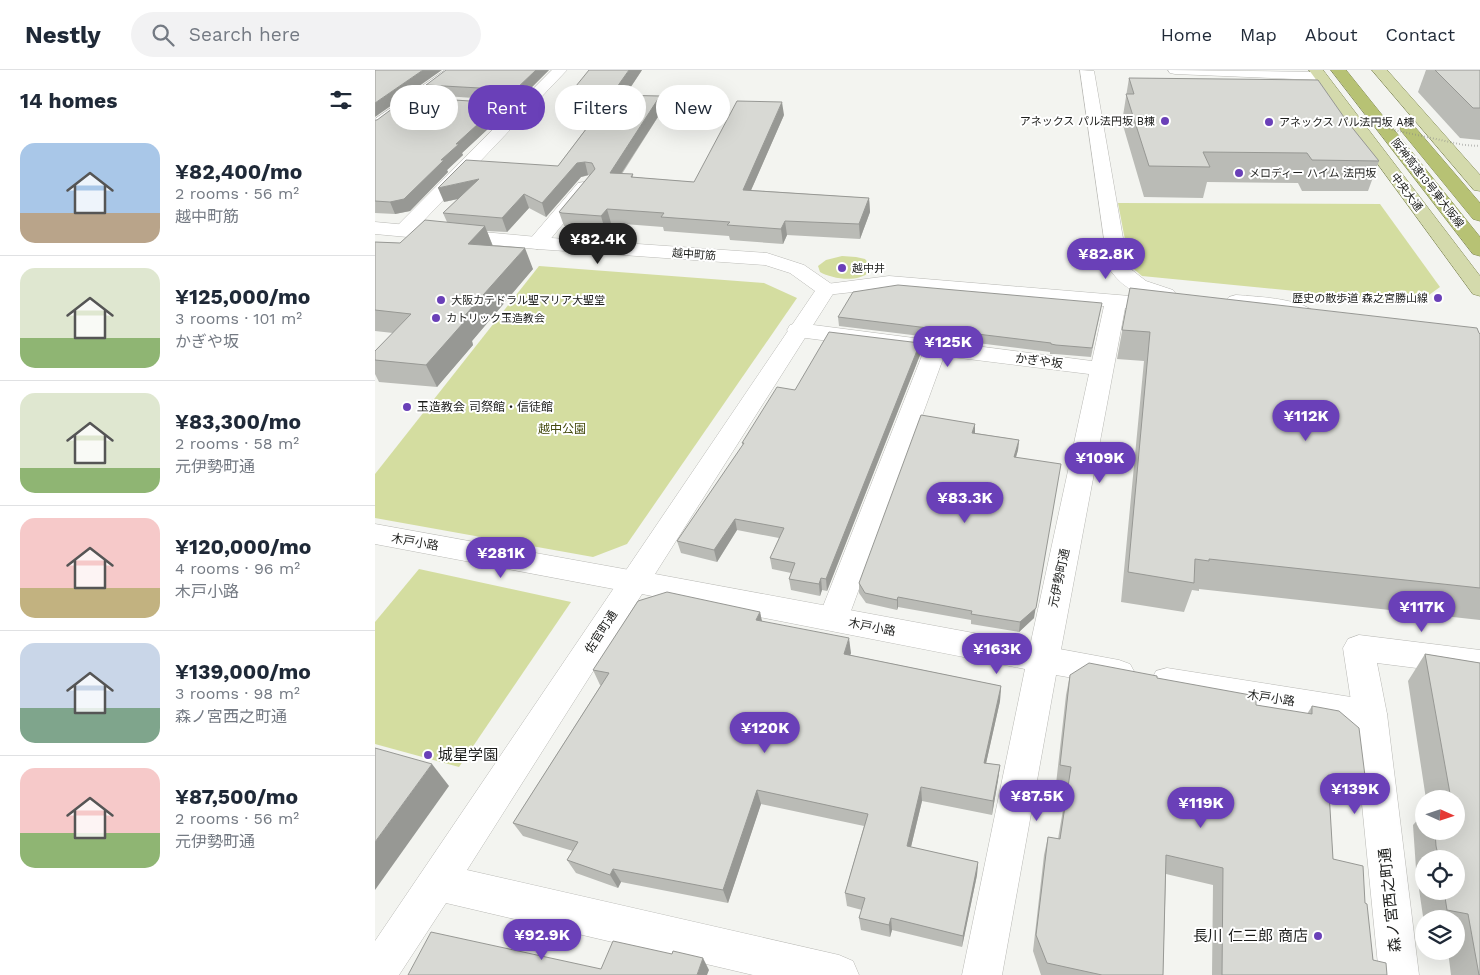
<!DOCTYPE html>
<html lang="en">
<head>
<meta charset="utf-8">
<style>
  :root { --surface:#fff; --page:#f2f2f3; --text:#1f2937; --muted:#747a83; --line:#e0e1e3; --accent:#6a40b8 }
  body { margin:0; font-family:"Work Sans","Noto Sans JP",sans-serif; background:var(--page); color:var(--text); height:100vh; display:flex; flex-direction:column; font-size:19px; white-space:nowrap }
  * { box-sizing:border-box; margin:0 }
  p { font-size:16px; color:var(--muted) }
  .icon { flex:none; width:28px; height:28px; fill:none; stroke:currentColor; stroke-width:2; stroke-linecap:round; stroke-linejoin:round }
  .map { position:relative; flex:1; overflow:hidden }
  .side { display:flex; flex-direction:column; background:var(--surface); width:375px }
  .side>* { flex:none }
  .top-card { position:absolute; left:15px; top:15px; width:475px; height:45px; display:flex; gap:10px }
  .needle { width:32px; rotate:93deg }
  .tools { position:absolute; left:1040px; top:720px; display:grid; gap:10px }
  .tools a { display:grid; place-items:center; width:50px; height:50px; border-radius:50%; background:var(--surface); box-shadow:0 5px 20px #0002; font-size:25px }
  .price { position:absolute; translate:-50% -42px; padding:0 11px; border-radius:18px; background:var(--accent); color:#fff; font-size:16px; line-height:32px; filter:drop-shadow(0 1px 2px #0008) }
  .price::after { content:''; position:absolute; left:50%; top:30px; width:15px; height:11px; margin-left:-8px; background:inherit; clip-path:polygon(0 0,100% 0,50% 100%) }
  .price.active { background:#222; color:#fff }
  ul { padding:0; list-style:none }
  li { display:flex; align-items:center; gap:15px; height:125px; padding:0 20px }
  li+li { border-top:1px solid var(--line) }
  li span { display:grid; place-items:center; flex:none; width:140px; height:100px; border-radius:15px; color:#555 }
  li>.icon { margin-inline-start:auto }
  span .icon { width:60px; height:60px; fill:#fffc; stroke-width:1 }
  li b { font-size:21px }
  h2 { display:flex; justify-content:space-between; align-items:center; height:60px; padding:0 20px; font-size:21px }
  .tag { padding:0 18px; border-radius:22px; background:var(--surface); box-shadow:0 5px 20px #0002; font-size:18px; line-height:45px }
  .tag.active { background:var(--accent); color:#fff }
  header { display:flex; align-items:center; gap:30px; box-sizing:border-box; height:70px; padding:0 25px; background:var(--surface); border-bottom:1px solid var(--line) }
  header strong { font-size:24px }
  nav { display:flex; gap:28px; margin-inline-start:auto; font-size:18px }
  .search { width:350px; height:45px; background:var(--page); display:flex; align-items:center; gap:12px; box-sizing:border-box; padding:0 18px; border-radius:28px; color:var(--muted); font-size:19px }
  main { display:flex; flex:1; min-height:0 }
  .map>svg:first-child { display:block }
</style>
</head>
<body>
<header>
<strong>Nestly</strong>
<div class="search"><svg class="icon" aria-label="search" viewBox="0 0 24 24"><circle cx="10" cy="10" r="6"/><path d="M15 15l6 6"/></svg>Search here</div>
<nav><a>Home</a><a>Map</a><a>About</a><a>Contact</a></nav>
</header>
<main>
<section class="side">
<h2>14 homes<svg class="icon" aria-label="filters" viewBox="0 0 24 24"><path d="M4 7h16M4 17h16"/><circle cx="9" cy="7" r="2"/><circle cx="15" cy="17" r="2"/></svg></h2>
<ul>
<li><span style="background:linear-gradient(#a9c7e8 70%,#b9a48a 0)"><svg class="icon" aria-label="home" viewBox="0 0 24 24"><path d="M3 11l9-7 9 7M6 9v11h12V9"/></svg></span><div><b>¥82,400/mo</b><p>2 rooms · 56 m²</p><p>越中町筋</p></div></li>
<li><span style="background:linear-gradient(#dfe7d0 70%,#8fb573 0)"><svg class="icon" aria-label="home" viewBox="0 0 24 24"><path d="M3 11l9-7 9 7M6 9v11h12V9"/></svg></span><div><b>¥125,000/mo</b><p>3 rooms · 101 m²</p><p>かぎや坂</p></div></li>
<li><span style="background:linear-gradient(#dfe7d0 75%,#8fb573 0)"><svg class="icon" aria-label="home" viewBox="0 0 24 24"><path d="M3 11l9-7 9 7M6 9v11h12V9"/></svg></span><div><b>¥83,300/mo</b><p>2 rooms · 58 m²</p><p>元伊勢町通</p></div></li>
<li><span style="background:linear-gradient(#f6c9c9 70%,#c2b280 0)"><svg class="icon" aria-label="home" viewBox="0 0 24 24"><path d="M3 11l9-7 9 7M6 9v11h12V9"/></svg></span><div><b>¥120,000/mo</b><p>4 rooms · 96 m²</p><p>木戸小路</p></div></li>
<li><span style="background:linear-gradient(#c9d6e8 65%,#7fa58c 0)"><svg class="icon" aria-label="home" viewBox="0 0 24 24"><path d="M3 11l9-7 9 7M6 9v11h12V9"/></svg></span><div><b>¥139,000/mo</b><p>3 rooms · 98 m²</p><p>森ノ宮西之町通</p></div></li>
<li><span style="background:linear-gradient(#f6c9c9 65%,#8fb573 0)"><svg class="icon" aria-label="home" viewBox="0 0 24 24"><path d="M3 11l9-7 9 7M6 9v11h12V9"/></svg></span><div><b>¥87,500/mo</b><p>2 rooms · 56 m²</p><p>元伊勢町通</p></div></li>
</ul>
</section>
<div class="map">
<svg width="1105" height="905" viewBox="0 0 1105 905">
  <rect width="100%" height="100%" fill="#f3f4f0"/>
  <g fill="#d4dda0">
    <path d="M743,133L1005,134L1065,217L1043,233L767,206L755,196Z"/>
    <path d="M467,186L481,187L490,189L494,194V202C483,213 457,209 445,202L443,196L451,190Z"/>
    <path d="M164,196L389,213L422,228L252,474L218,487L0,448V404Z"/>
    <path d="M44,499L196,532L84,697L0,674V552Z"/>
  </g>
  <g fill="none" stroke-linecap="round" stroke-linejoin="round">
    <g stroke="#b9b9b5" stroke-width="1">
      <g id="street">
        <path d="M177,0H192L36,164L29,166L22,164L19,160L22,156Z"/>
        <path d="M705,0L719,1L753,197L771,211L798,220L801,224L798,228L794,230H798L801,235L798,240L790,241L750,238L684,590L679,599L668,603L657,599L652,590L714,304L569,286L473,549L469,557L458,561L447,557L443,549L548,283L423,267L415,265L412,260L415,255L423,253L717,291L729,236L514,218L451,225L444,223L441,219L444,215L514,206L779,228C758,223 745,215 733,197Z"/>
        <path d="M793,0L945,2L950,3L952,6L950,9L945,10L800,4L795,3Z"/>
        <path d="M209,112L215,113L218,117L215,121L169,177L162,179L155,177L152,173L155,169L203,113Z"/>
        <path d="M861,225C884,227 932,228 946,248L943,253L935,254L927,253L903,241L854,235L850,231L854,227Z"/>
        <path d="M0,454L260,501L270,504L275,512L270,520L260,523L0,474Z"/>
        <path d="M984,565L1105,580V606L1002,593L1012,644L1044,905H1004L978,644L968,578L973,569Z"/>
      </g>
    </g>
    <g stroke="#b9b9b5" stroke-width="1">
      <g id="secondary">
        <path d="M70,0H86L6,59L0,61V49Z"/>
        <path d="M0,152L162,167L392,183L429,195L458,215L461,219L280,504L744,590L755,594L760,603L755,612L744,616L681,605L627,905H587L650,599L267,524L92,800L464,885L478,891L484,905H378L71,833L24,905H0V871L440,221L415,203L390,195L162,179L0,164Z"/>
        <path d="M792,598L995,630L1007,634L1012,644L1007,654L995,658L792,624L781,621L776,611L781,601Z"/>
      </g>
    </g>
    <g stroke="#818955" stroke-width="1">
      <g id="primary">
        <path d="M934,0H948L1105,206V226L1098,224Z"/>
        <path d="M997,0H1012L1105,105V121L1099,120Z"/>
      </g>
    </g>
    <g stroke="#818955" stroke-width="1">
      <g id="highway">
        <path d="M956,0H971L1105,167V186L1098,184Z"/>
        <path d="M1033,54L1039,56L1105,133V151L1098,149L1027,62L1025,59L1027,56Z"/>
      </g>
    </g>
    <use href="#street" fill="#fff" fill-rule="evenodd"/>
    <use href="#secondary" fill="#fff" fill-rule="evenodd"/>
    <use href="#primary" fill="#d4daac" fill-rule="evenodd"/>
    <use href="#highway" fill="#b7c274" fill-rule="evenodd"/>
    <path stroke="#878885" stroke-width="2" stroke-dasharray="0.5 2.5" stroke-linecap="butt" d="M967,49L1089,75L1105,76"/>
  </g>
  <g fill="#babbb6" fill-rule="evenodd">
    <path d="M174,0L143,31L55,25L51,15Z"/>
    <path d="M267,0L250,26H285L288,39L247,104H258V107L319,112L409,45L376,120L494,128L495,142L485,169L412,165L408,174L355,170L354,166L289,161L288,157L236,153L230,160L192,157L189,156L184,142L215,105L206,107L171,147L154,138L132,162L112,161L118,176L158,199L97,271L98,275L62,317L4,312L0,304V281L18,263L0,261V172L25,173L72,152L68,143L83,129L69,132L183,96L231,32H205L201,16Z"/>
    <path d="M1051,0H1105V70L1085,68L1043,22Z"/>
    <path d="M754,8L971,50L1004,91L993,121H927L923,113L832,112L828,128L769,127L747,52Z"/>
    <path d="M129,44L87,83L88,85L72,100L73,102L35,141L20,144L0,143V50Z"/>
    <path d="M755,218L1105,264V550L824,519V521L817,520L809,542L746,532L769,291L742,289Z"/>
    <path d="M725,242L716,287L680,284H675V282L464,256L463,247Z"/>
    <path d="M545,285L452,521L447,520L445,526L416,520L414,509L416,503L397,499L395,488L404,468L362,460L342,492L306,483L302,471L368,375L367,373L420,320Z"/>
    <path d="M600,354V363L644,370L643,380L641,387L659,548L644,562L596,554V550L523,537L522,540L491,533L484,523V513Z"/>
    <path d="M385,542L387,551L476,583L475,585L626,616L625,631L611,693L625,695L623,710L617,745L547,731L536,777L603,792L602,805L587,877L517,860L515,867L486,860L484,848L487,840L472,836L470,823L489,756L386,734L353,833L246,812L243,818L201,803L192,790L198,781L148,766L138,753L226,615H225L218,600Z"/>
    <path d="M1050,584L1105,593V905H1076L1073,881H1081V849H1049V853L1041,799L1038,755L1049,743V761H1081V729H1051L1033,611ZM1049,789H1081V821H1049Z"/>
    <path d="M695,605L782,608L881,635L932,644L937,636L991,714L977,733L954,728L958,789L990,833L998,890L1012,905H837L838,815L791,804L788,905H666L658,881L669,785L673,767L683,769L692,716L681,714L691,625Z"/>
  </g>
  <g fill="#979894">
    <path d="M48,0H67L0,47V33Z"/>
    <path d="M161,0H174L143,31L140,20Z"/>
    <path d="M254,0H267L245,33L242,17Z"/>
    <path d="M285,26L288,39L238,116L235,103Z"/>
    <path d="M407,32L409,45L370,134L368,120Z"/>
    <path d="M126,33L129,44L87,83L88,85L72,100L73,102L35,141L20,144L15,132L66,90L81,74Z"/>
    <path d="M210,92L213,105L206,107L171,147L167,133L202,93Z"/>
    <path d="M104,109L109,123L69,132L63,118Z"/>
    <path d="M149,124L154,138L132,162L127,148Z"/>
    <path d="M494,128L495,142L485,169L484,154Z"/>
    <path d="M232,139L236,153L230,160L226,146Z"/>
    <path d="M410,151L412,165L408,174L406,159Z"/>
    <path d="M110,156L118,177L93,174Z"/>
    <path d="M150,178L158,199L97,271L98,275L62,317L51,295L84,252Z"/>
    <path d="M545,273V285L452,521L451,509Z"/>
    <path d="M600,354V364L597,363Z"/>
    <path d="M644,370L643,380L638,397L639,387Z"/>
    <path d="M684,404L659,548L644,562L645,552Z"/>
    <path d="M360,449L362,460L342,492L339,480Z"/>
    <path d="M446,508L447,520L445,526L444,514Z"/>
    <path d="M523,527V537L522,540V530Z"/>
    <path d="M385,542L388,557L381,550Z"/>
    <path d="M474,568L476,583L470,599L469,584Z"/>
    <path d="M626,616L625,631L608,707L609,693Z"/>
    <path d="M57,694L74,716L0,820V772Z"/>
    <path d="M625,695L623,710L617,745L618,731Z"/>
    <path d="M546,717L547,731L533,789L532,776Z"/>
    <path d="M382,720L386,734L353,833L348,820Z"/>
    <path d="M603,792L602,805L587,877L588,866Z"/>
    <path d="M238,799L246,812L243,818L235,805Z"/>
    <path d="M516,848L517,860L515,867L514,855Z"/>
    <path d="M328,888L334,900L332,905H322Z"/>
  </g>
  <g fill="#d8d9d4" stroke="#979894">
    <path d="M0,0H48L0,33Z"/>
    <path d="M71,0H161L140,20L51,15Z"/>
    <path d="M214,0H254L242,17L201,16Z"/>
    <path d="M1060,0H1105V38H1098Z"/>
    <path d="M754,8L943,10L971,50L1004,91L937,90L932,83L828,82L835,97L774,96L751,24H759Z"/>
    <path d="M237,25L285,26L235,103L258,104L256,107L319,112L362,31L407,32L368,120L494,128L484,154L410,151L406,159L352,155L355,152L286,147L289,143L232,139L226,146L187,143L184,142L220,99L217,93L210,92L202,93L167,133L149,124L127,148L68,143L104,109L63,118L91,90L183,96Z"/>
    <path d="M33,27L126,33L81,74H84L66,90H69L29,129L15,132L0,131V50H2Z"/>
    <path d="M50,150L110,156L93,174L150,178L84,252H89L51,295L0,290V281L36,244L0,240V172L25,173Z"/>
    <path d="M523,215L727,233L717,278L681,275L676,274V273L463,247L478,222Z"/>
    <path d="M755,218L1102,258L1104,263L1105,264V518L834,489V491L820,489L819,513L753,502L775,262L747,260Z"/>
    <path d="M454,262L545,273L451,509L446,508L444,514L414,509L420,493L395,488L409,458L360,449L339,480L302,471L369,373H367L402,317L420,320Z"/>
    <path d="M546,345L600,354L597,363L644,370L639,387L686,394L661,538L645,552L596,544L597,541L523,527L522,530L490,523L484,513Z"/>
    <path d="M292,522L385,542L381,550L474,568L469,584L626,616L609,693L625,695L618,731L546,717L532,776L603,792L588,866L516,848L514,855L484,848L490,828L470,823L493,744L382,720L348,820L238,799L235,805L192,790L203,772L138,753L234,603L218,600L263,531Z"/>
    <path d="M1050,584L1105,593V905H1104L1093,844L1072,840L1069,821H1081V789H1064L1061,776L1060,761H1081V729H1076Z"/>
    <path d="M714,593L782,606V608L881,626V635L937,644V636L964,641L984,658L991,714L953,705L958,789L988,796L990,833L992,834L998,890L1011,893L1012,905H847L848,798L791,785L788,905H727L672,893L661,865L673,767L685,769L696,697L685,695L695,605Z"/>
    <path d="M0,678L57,694L0,772Z"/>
    <path d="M56,862L226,899L238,871L297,884L298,881L328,888L322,905H33Z"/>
  </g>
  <g fill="#6a40b8" stroke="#fff" stroke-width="2">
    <circle cx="790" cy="51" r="5"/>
    <circle cx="894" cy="52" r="5"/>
    <circle cx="864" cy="103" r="5"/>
    <circle cx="467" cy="198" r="5"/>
    <circle cx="1063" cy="228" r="5"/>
    <circle cx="66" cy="230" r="5"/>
    <circle cx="61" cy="248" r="5"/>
    <circle cx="32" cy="337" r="5"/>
    <circle cx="53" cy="685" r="5"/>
    <circle cx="943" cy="866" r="5"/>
  </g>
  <g text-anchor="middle" stroke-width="4" stroke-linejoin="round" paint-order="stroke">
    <g font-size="11" fill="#1d1e1c" stroke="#fff" text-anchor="start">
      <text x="780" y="55" text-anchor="end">アネックス パル法円坂 B棟</text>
      <text x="904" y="56">アネックス パル法円坂 A棟</text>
      <text x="874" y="107">メロディー ハイム 法円坂</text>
      <text x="477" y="202">越中井</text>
      <text x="1053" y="232" text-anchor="end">歴史の散歩道 森之宮勝山線</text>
      <text x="76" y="234">大阪カテドラル聖マリア大聖堂</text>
      <text x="71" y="252">カトリック玉造教会</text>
    </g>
    <g font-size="11" fill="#1d1e1c" stroke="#fff">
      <text transform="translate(1053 113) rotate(52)" y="4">阪神高速13号東大阪線</text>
      <text transform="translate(1032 122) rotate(53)" y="4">中央大通</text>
      <text transform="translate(319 184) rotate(4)" y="4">越中町筋</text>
    </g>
    <g font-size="12" fill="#1d1e1c" stroke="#fff">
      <text transform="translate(664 291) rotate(7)" y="4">かぎや坂</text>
      <text transform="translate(40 472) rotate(10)" y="4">木戸小路</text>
      <text transform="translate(684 508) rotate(-78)" y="4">元伊勢町通</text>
      <text transform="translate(497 557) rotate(11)" y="4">木戸小路</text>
      <text transform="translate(226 562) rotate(-57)" y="4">佐官町通</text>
      <text transform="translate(896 628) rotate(9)" y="4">木戸小路</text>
    </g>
    <g font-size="12" fill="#1d1e1c" stroke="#fff" text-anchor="start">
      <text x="42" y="341">玉造教会 司祭館・信徒館</text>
    </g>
    <g font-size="12" fill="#43490d" stroke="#fff">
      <text x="187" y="363">越中公園</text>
    </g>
    <g font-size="15" fill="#1d1e1c" stroke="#fff" text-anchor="start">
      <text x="63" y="690">城星学園</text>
      <text x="933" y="871" text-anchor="end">長川 仁三郎 商店</text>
    </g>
    <g font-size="15" fill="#1d1e1c" stroke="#fff">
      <text transform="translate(1015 830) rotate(-96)" y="5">森ノ宮西之町通</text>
    </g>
  </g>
</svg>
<div class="tools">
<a><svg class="needle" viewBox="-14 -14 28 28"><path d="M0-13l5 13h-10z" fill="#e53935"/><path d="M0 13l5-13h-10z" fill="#747a83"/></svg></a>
<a><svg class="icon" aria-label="locate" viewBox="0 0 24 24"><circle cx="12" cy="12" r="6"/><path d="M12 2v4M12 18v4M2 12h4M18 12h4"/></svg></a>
<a><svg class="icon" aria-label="layers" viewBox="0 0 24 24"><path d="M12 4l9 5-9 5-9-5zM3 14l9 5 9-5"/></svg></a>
</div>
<b class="price active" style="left:223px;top:195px">¥82.4K</b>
<b class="price" style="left:731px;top:210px">¥82.8K</b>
<b class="price" style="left:573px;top:298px">¥125K</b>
<b class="price" style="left:931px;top:372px">¥112K</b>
<b class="price" style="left:725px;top:414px">¥109K</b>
<b class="price" style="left:590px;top:454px">¥83.3K</b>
<b class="price" style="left:126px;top:509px">¥281K</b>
<b class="price" style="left:1047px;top:563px">¥117K</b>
<b class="price" style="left:622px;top:605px">¥163K</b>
<b class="price" style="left:390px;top:684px">¥120K</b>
<b class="price" style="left:980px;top:745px">¥139K</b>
<b class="price" style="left:662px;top:752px">¥87.5K</b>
<b class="price" style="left:826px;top:759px">¥119K</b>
<b class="price" style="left:167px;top:891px">¥92.9K</b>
<div class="top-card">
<a class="tag">Buy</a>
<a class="tag active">Rent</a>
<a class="tag">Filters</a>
<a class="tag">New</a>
</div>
</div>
</main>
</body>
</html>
